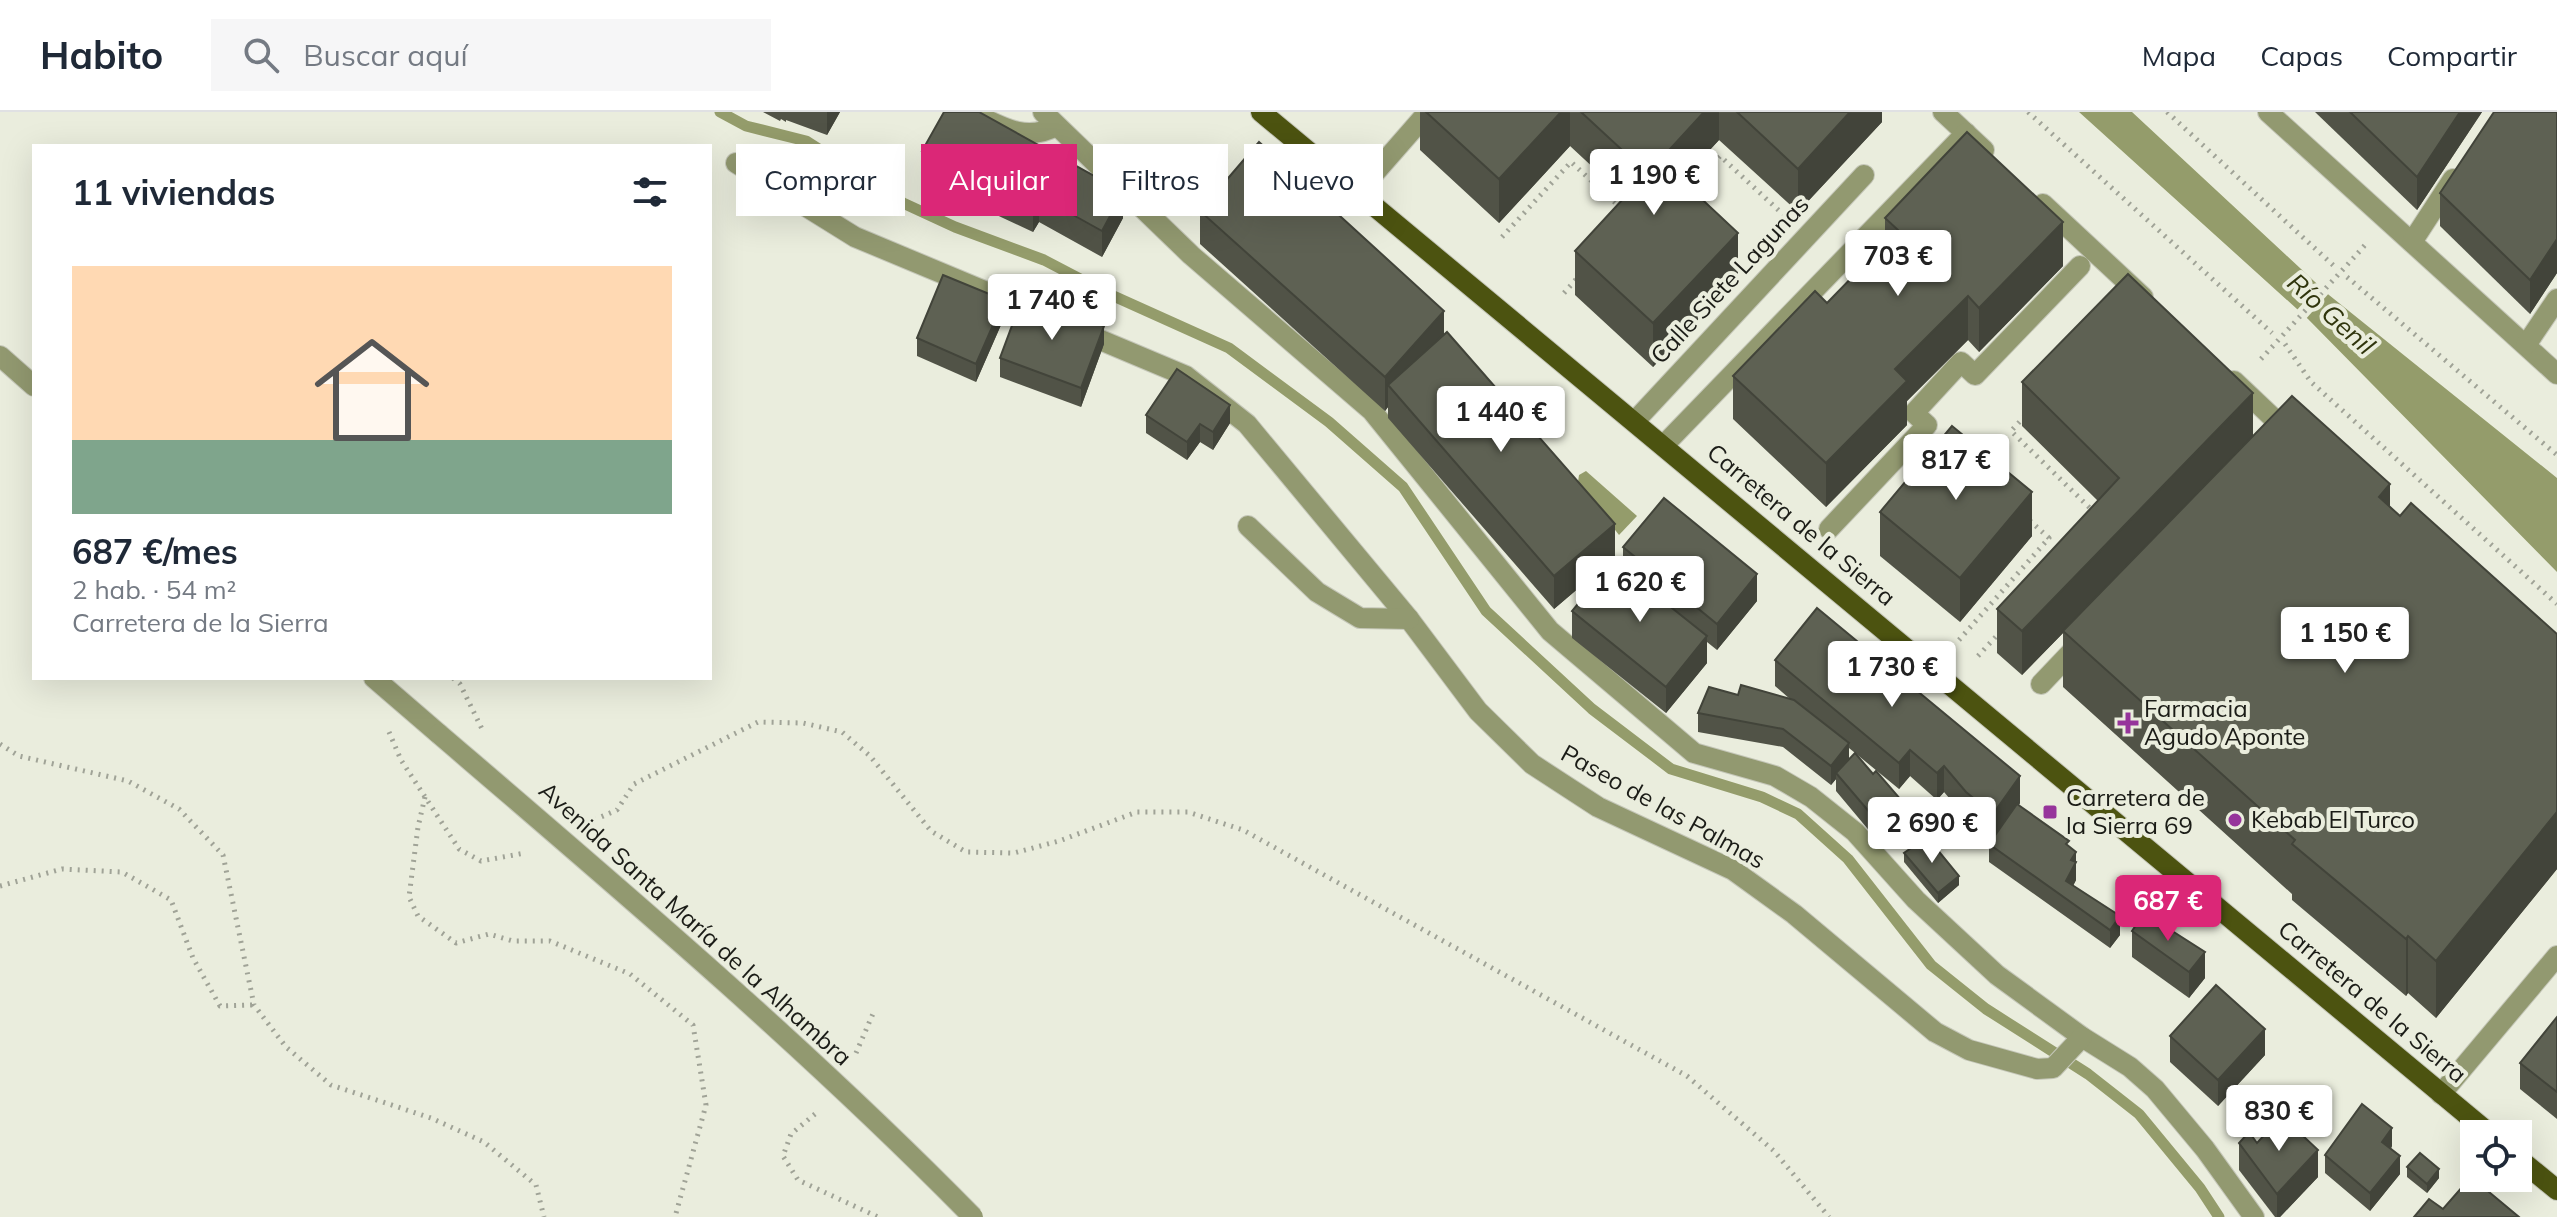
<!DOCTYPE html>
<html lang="es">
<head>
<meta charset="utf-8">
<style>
  :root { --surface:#fff; --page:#f6f6f7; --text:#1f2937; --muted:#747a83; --line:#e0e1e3; --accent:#db2777 }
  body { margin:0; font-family:Mulish,sans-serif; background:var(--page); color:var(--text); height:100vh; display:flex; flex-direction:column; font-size:30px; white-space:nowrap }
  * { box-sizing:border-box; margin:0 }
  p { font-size:26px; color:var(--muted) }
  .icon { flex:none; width:44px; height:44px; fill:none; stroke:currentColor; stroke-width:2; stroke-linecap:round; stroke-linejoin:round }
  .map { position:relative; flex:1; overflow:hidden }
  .panel { position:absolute; left:32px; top:32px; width:680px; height:536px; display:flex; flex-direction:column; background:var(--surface); border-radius:0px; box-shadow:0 8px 32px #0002 }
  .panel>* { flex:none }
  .top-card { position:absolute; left:736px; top:32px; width:760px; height:72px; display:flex; gap:16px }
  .controls { position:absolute; left:2460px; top:1008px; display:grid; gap:16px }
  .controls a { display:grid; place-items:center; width:72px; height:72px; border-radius:0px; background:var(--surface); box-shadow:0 8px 32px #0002; font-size:40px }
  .price { position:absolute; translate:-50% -68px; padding:0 18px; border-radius:8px; background:#fff; color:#222; font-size:26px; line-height:52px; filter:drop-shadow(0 2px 4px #0008) }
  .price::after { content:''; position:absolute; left:50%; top:48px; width:24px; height:18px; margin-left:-12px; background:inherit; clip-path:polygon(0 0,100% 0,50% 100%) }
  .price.active { background:var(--accent); color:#fff }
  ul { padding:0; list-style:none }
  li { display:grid; align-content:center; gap:16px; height:424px; padding:0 40px }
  li span { display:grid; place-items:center; height:248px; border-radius:0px; color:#555 }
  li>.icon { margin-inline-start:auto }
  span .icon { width:144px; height:144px; fill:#fffc; stroke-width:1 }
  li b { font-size:34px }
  h2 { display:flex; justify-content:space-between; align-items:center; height:96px; padding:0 40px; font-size:34px }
  .tag { padding:0 28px; border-radius:0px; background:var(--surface); box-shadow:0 8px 32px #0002; font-size:28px; line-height:72px }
  .tag.active { background:var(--accent); color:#fff }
  header { display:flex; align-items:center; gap:48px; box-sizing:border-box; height:112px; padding:0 40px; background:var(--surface); border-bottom:2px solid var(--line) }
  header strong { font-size:38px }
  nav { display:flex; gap:44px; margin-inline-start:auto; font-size:28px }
  .search { width:560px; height:72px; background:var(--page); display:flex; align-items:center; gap:20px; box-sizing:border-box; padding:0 28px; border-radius:0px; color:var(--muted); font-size:30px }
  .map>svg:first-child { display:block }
</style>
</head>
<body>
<header>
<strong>Habito</strong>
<div class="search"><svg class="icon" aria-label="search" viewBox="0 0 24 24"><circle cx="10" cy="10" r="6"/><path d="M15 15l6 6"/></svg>Buscar aquí</div>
<nav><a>Mapa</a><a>Capas</a><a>Compartir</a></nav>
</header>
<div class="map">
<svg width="2557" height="1105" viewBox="0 0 2557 1105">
  <rect width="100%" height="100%" fill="#eaeddd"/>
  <g fill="#949c6b">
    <path d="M2079,0H2132L2329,183L2557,366V460L2308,207Z"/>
    <path d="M1586,359L1637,404L1619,423L1578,370L1579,363Z"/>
  </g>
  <path fill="#eaeddd" d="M2322,171L2331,179L2304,209L2295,200Z"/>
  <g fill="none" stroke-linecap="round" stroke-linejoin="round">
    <path stroke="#949c6b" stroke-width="11" d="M720,0L746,14L806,29L903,91L955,115L1044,148L1109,182L1229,236L1329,310L1403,375L1486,499L1592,597L1671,657L1762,685L1798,702L1848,747L1931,853L1986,897L2088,962L2139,1002L2200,1076L2219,1105"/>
    <g stroke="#c5c7b9" stroke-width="22">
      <g id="minor">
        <path d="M971,0C1000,14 1025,31 1056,14"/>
        <path d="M1043,0L1191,143L1372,299L1550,519L1694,641L1775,664L1811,685L1855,720L1916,788L1997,863L2082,925L2130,955L2155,977L2205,1037L2254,1105"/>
        <path d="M1943,0L1984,38"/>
        <path d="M2268,0L2557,262"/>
        <path d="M736,51L855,125L1042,203"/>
        <path d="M1358,80L1428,0"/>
        <path d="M2043,92L2143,185"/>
        <path d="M2412,130L2453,67"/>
        <path d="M1079,219L1186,264L1247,312L1409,507L1478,599L1532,652L1598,695L1733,758L1794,802L1935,920L1969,938L2037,957L2053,956L2082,925"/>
        <path d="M2526,233L2557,187"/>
        <path d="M0,244L34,274"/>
        <path d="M2234,269L2289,321"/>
        <path d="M1635,309L1864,63"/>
        <path d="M1664,333L1966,21"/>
        <path d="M1248,414L1317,480L1360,506L1409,507"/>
        <path d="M1829,417L1927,313L1914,301L1961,250L1975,263L2080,154"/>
        <path d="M374,566L439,622"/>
        <path d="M2041,572L2080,531"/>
        <path d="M2441,982L2557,844"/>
      </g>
    </g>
    <g stroke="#c5c7b9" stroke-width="22">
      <g id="major">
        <path d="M1261,0L2490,1022"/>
        <path d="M2518,1046L2557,1078"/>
      </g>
    </g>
    <g stroke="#a0a397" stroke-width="5" stroke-dasharray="2 6" stroke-linecap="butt">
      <path d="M2028,0L2272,221"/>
      <path d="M2167,0L2334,154"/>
      <path d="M1686,81L1720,44L1788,107"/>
      <path d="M1502,125L1571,50L1621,96"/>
      <path d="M2358,141L2365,133"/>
      <path d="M2347,165L2557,343"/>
      <path d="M1564,181L1579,164"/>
      <path d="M2285,232L2311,270L2557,492"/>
      <path d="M2025,304L2011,319L2095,401"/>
      <path d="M1959,528L2049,426L2028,407"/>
      <path d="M1978,544L2002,518"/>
      <path d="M453,566L460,572L484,621"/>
      <path d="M389,620L401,648L459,737L481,749L525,741"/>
      <path d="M0,632L19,644L128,669L179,697L223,743L254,893L286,935L331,973L431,1006L484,1030L536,1073L544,1105"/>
      <path d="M425,685L418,715L409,785L418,804L456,831L489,822L513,829H550L630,862L693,913L706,993L675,1105"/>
      <path d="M587,711L617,698L634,672L758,610L803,611L842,620L870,644L931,719L966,740L1014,741L1059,729L1137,700H1188L1243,718L1687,964L1774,1039L1829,1105"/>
      <path d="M0,774L62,757L122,760L171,788L193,846L220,894L254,893"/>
      <path d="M856,941L875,897"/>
      <path d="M815,1002L791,1022L783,1044L798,1068L878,1105"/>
    </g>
    <use href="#minor" stroke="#929970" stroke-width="20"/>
    <use href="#major" stroke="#4c5310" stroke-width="20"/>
    <g stroke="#c5c7b9" stroke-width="22" stroke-linecap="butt">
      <path id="minor-bridge" d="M439,622C621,778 805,934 973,1105"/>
    </g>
    <path stroke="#a0a397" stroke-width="5" stroke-dasharray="2 6" stroke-linecap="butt" d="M2261,247L2358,141"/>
    <use href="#minor-bridge" stroke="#929970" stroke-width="20"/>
  </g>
  <g fill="#515347">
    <path d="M763,0H840L827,23L786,8V10L781,7L780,9Z"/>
    <path d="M1420,0H1882V10L1798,100L1719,28L1682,68L1738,165L1653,255L1575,183V139L1625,85L1570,34L1499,111L1420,38Z"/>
    <path d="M2315,0H2482L2417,98Z"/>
    <path d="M2557,0V161L2530,202L2440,114V81Z"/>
    <path d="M922,39L1123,106L1102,145L1039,110L1033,120L958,85L922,66Z"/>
    <path d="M1200,99L1444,223L1615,445L1554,497L1388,306V295L1385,299L1200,132Z"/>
    <path d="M1885,106L2063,154L1979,240L1968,228L1907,289V313L1826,395L1733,307V264L1827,191L1885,131Z"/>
    <path d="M1004,206L976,270L917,244V226Z"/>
    <path d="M1104,232L1081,295L1000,265V246Z"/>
    <path d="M2022,270L2253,323L2390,395L2400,404L2557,522V757L2436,906L2408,881L2406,884L2292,788V782L2063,575V521L2022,563L1997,541V497L2098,389L2022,314Z"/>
    <path d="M1146,303L1230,311L1213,338L1200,330L1187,348L1146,321Z"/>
    <path d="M1880,400L2032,424L1960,510L1880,444Z"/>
    <path d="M1623,435L1757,489L1717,538L1707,530V551L1666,601L1572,526V499L1623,457Z"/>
    <path d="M1775,548L2020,691L2019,693L2076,740V768L2073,774L2120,823L2110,836L1989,750V732L1992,728L1966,706L1944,680L1937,688L1910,664L1899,677L1849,636V646L1902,707L1877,728L1836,679V667L1831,673L1783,635L1698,620V601L1738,583L1790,587L1775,574Z"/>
    <path d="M1904,741L1959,773L1938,791L1904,750Z"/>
    <path d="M2132,819L2205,866L2189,886L2132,845Z"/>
    <path d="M2557,905V1007L2520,977V951Z"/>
    <path d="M2170,924L2265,943L2218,994L2170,950Z"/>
    <path d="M2239,1031L2318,1065L2280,1105H2275L2239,1058Z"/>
    <path d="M2392,1034L2391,1037L2400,1062L2370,1099L2325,1061V1043Z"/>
    <path d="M2407,1055L2439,1066L2427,1081L2407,1065Z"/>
  </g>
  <g fill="#42443a">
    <path d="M827,0H840L827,23Z"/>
    <path d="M1561,0H1570V34L1499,111V67Z"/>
    <path d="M1704,0H1719V28L1660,92V48Z"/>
    <path d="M1850,0H1882V10L1798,100V57Z"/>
    <path d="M2460,0H2482L2417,98V65Z"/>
    <path d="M1123,80V106L1102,145V119Z"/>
    <path d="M1039,84V110L1033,120V93Z"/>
    <path d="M2063,110V154L1979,240V196Z"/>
    <path d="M1738,121V165L1653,255V211Z"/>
    <path d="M2557,127V161L2530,202V168Z"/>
    <path d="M1968,184V228L1907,289V313L1826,395V351L1895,257Z"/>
    <path d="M1004,188V206L976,270V252Z"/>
    <path d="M1444,199V232L1388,273V295L1385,299V265Z"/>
    <path d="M1104,214V232L1081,295V276Z"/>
    <path d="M2253,281V325L2063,519V521L2022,563V519Z"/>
    <path d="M1230,293V311L1213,338V320Z"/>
    <path d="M1200,312V330L1187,348V330Z"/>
    <path d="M2390,372V429L2379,385Z"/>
    <path d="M2032,380V424L1960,510V466Z"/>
    <path d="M1615,412V445L1554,497V464Z"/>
    <path d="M1757,462V489L1717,538V512Z"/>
    <path d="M1707,524V551L1666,601V575Z"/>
    <path d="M1849,631V650L1836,661V667L1831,673V654Z"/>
    <path d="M1910,638V664L1899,677V651Z"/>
    <path d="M1944,654V680L1937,688V661Z"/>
    <path d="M2020,664V691L1993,728V702Z"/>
    <path d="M1902,689V707L1877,728V709Z"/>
    <path d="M2557,700V757L2436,906V849Z"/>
    <path d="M2076,740V768L2066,787V769L2071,748Z"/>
    <path d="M1959,764V773L1938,791V781Z"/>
    <path d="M2120,804V823L2110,836V818Z"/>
    <path d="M2408,824V881L2406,884V827Z"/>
    <path d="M2205,840V866L2189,886V860Z"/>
    <path d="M2265,917V943L2218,994V968Z"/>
    <path d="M2392,1016V1034L2382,1048V1030Z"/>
    <path d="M2318,1038V1065L2280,1105H2277V1082Z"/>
    <path d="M2400,1044V1062L2370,1099V1081Z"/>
    <path d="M2439,1057V1066L2427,1081V1072Z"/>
  </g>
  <g fill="#5e6153" stroke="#42443a" stroke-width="2">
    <path d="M944,0H979L1123,80L1102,119L1039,84L1033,93L958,59L922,39Z"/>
    <path d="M1426,0H1561L1499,67Z"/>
    <path d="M1581,0H1704L1660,48L1738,121L1653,211L1575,139L1647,61Z"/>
    <path d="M1737,0H1850L1798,57Z"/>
    <path d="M2350,0H2460L2417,65Z"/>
    <path d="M2494,0H2557V127L2530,168L2440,81Z"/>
    <path d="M1967,20L2063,110L1979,196L1968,184L1895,257L1907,269L1826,351L1733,264L1815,179L1827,191L1898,118L1885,106Z"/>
    <path d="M1259,30L1444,199L1385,265L1200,99Z"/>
    <path d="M2128,162L2253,281L2022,519L1997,497L2119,366L2022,270Z"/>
    <path d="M943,163L1004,188L976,252L917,226Z"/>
    <path d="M1023,184L1104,214L1081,276L1000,246Z"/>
    <path d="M1447,220L1615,412L1554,464L1388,273Z"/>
    <path d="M1177,257L1230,293L1213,320L1200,312L1187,330L1146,303Z"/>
    <path d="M2292,284L2390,372L2379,385L2400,404L2411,391L2557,522V700L2436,849L2408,824L2406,827L2292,732L2295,728L2063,519Z"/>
    <path d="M1952,314L2032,380L1960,466L1880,400Z"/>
    <path d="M1664,386L1757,462L1717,512L1623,435Z"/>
    <path d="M1613,449L1707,524L1666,575L1572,499Z"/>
    <path d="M1817,496L2020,664L1993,702L1966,680L1944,654L1937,661L1910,638L1899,651L1775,548Z"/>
    <path d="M1741,573L1794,588L1849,631L1831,654L1783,617L1698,601L1709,575L1738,583Z"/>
    <path d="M1855,641L1873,662L1876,659L1902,689L1877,709L1836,661Z"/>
    <path d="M2017,692L2069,729L2066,732L2076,740L2071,748L2076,750L2066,769L2120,804L2110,818L1989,732Z"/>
    <path d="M1927,725L1959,764L1938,781L1904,741Z"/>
    <path d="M2144,801L2205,840L2189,860L2132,819Z"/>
    <path d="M2216,873L2265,917L2218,968L2170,924Z"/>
    <path d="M2557,905V980L2520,951Z"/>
    <path d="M2362,992L2392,1016L2382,1030L2400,1044L2370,1081L2325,1043Z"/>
    <path d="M2282,1004L2318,1038L2277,1082L2239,1031L2249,1020L2257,1031Z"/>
    <path d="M2420,1041L2439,1057L2427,1072L2407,1055Z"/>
    <path d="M2471,1065L2519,1105H2414L2429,1087L2443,1097Z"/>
  </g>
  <g fill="#96349b" stroke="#eaeddd" stroke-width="3">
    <path d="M2124 599h8v8h8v8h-8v8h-8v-8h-8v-8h8z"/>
    <rect x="2042" y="692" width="16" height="16" rx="4"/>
    <circle cx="2235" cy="708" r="8"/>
  </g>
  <g text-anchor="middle" stroke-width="8" stroke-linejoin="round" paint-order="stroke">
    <g font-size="24" fill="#1b1c17" stroke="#eaeddd">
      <text transform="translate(1730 168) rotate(-47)" y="8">Calle Siete Lagunas</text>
      <text transform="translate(1801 413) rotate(40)" y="8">Carretera de la Sierra</text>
      <text transform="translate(1663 695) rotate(29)" y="8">Paseo de las Palmas</text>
      <text transform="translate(695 812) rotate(42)" y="8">Avenida Santa María de la Alhambra</text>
      <text transform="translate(2372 890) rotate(40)" y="8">Carretera de la Sierra</text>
    </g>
    <g font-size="24" fill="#1b1c17" stroke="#eaeddd" text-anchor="start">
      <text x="2144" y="605">Farmacia<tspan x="2144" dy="28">Agudo Aponte</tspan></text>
      <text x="2066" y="694">Carretera de<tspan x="2066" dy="28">la Sierra 69</tspan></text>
      <text x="2251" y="716">Kebab El Turco</text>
    </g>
    <g font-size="26" font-style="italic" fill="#30350d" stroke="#eaeddd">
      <text transform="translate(2331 202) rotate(42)" y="9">Río Genil</text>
    </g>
  </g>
</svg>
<div class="controls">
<a><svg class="icon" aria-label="locate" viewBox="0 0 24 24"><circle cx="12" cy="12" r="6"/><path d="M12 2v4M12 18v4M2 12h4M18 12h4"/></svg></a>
</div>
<b class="price" style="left:1654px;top:105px">1 190 €</b>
<b class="price" style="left:1898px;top:186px">703 €</b>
<b class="price" style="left:1052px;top:230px">1 740 €</b>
<b class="price" style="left:1501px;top:342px">1 440 €</b>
<b class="price" style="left:1956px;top:390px">817 €</b>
<b class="price" style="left:1640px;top:512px">1 620 €</b>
<b class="price" style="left:2345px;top:563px">1 150 €</b>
<b class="price" style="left:1892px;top:597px">1 730 €</b>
<b class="price" style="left:1932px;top:753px">2 690 €</b>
<b class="price active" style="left:2168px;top:831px">687 €</b>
<b class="price" style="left:2279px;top:1041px">830 €</b>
<div class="top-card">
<a class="tag">Comprar</a>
<a class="tag active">Alquilar</a>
<a class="tag">Filtros</a>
<a class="tag">Nuevo</a>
</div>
<section class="panel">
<h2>11 viviendas<svg class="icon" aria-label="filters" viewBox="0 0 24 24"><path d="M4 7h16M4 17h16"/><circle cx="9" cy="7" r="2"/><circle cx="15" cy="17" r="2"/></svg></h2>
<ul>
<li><span style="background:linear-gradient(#ffd9b3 70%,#7fa58c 0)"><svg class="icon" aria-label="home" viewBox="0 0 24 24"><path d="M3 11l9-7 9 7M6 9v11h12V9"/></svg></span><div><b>687 €/mes</b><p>2 hab. · 54 m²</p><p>Carretera de la Sierra</p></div></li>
</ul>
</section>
</div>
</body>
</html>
